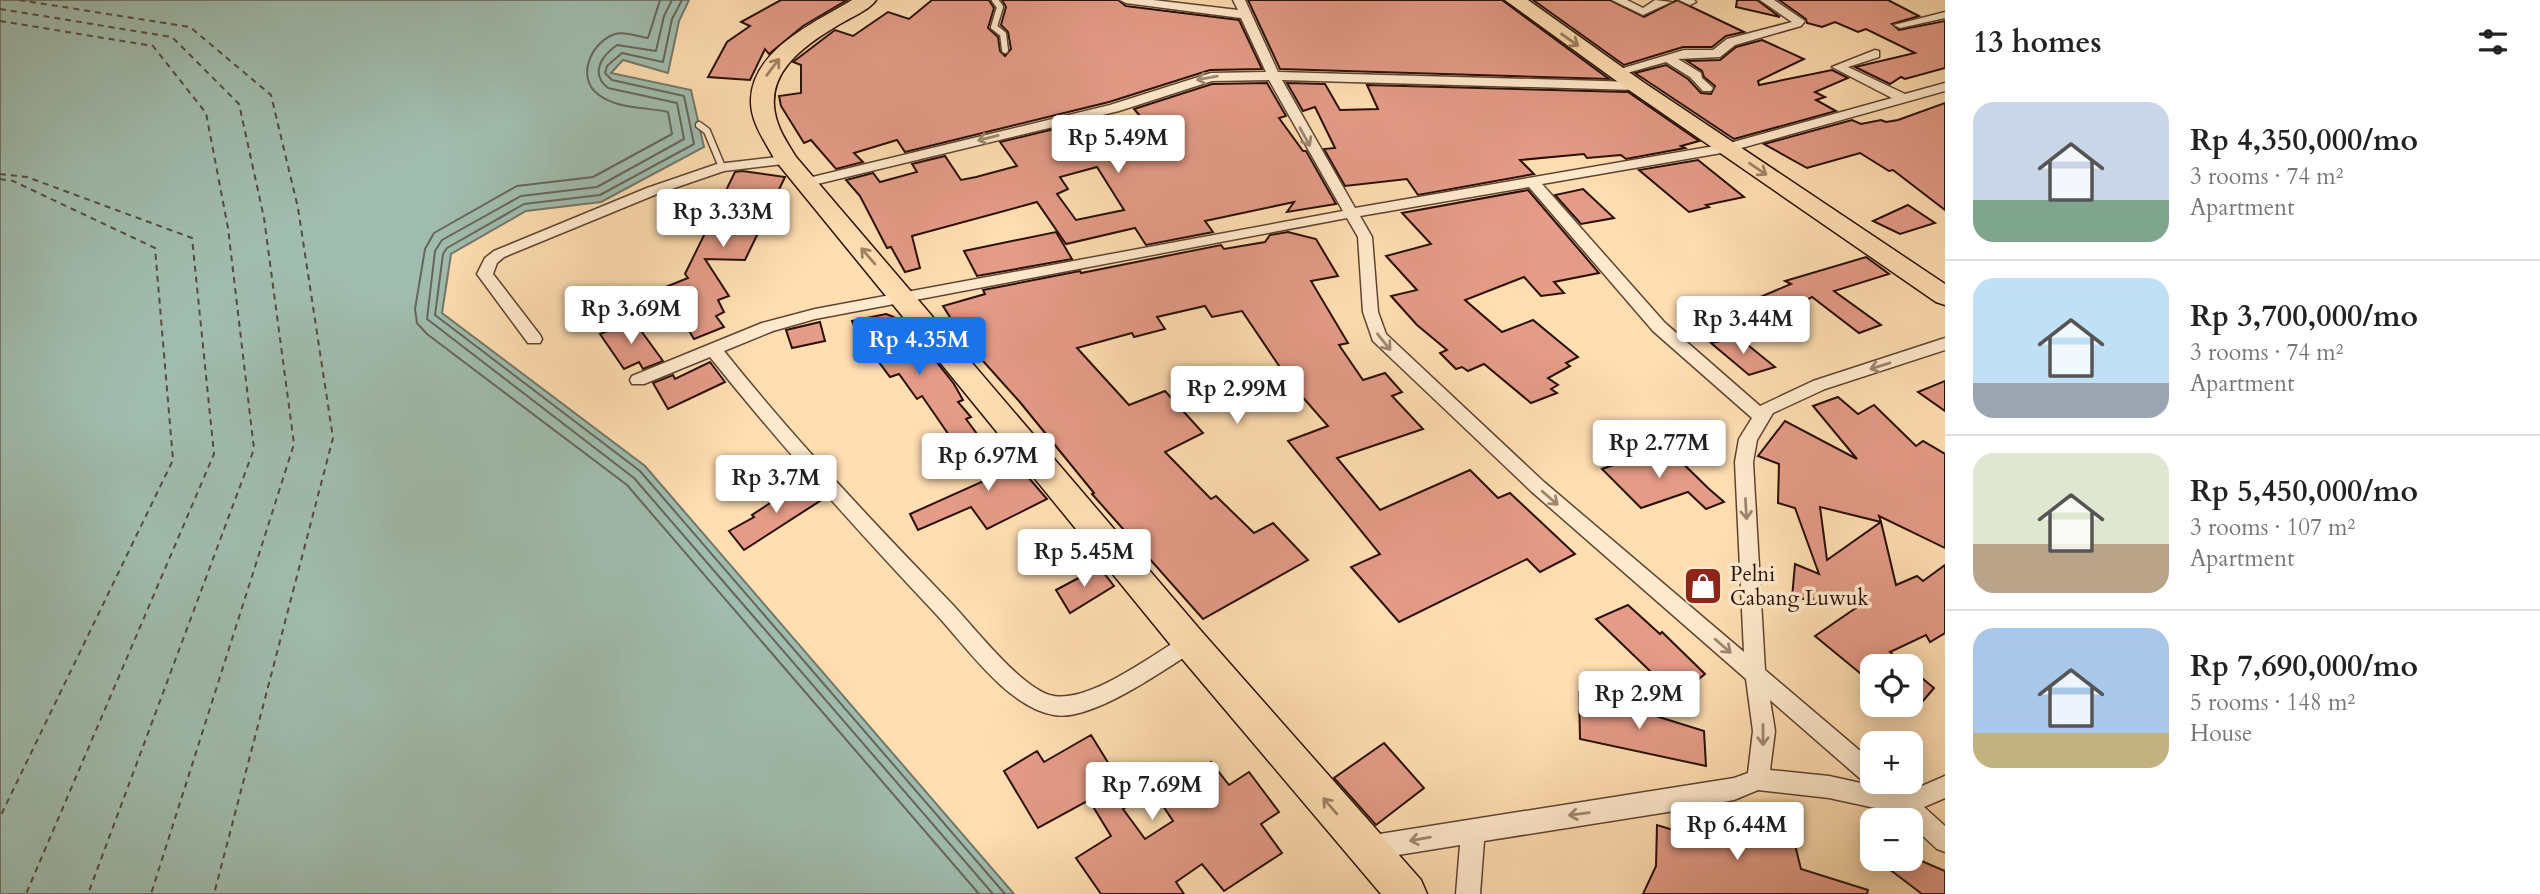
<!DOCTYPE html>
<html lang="en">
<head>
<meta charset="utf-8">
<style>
  :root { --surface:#fff; --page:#f2f2f2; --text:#222; --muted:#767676; --line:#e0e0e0; --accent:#1a73e8 }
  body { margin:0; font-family:Cardo,serif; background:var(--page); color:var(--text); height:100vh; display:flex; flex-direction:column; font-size:26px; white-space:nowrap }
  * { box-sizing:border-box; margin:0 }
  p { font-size:23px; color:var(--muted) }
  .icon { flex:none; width:38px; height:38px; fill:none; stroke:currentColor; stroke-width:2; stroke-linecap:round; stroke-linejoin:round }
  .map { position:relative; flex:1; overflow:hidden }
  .details { display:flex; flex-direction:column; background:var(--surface); width:595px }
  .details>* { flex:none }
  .buttons { position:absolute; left:1860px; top:654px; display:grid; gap:14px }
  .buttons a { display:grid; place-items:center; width:63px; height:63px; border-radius:14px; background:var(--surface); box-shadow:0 4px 18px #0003; font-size:35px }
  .price { position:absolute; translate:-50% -60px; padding:0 16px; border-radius:7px; background:#fff; color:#222; font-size:23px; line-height:46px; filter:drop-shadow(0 2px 4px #0008) }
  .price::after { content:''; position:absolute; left:50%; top:42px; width:21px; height:16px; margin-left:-10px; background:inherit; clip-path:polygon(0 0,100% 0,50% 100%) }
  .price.selected { background:var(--accent); color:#fff }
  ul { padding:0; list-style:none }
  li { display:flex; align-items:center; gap:21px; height:175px; padding:0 28px }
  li+li { border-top:2px solid var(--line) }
  li span { display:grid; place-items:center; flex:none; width:196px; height:140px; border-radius:21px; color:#555 }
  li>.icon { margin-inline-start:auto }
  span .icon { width:84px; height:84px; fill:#fffc; stroke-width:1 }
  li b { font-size:30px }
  h2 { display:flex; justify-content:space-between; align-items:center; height:84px; padding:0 28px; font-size:30px }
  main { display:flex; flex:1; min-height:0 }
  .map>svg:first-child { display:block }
</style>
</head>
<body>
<main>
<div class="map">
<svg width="1945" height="894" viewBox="0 0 1945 894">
  <rect width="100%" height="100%" fill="#ffdeb2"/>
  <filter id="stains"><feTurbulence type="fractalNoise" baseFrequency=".00286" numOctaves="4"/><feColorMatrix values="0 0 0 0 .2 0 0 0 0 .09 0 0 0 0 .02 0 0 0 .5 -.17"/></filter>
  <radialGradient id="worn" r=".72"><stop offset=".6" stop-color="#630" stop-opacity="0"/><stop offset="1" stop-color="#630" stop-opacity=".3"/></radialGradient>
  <path fill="#a0bcae" stroke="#71776a" stroke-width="2" d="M0,0H689L679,21L668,73L623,60L611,73L691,90L704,147L601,202L526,211L451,254L442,313L645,466L1014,894H0Z"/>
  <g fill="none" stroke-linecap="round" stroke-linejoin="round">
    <g stroke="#65665a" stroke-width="2">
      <path d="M660,0L648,38C638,37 626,31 615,34C591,42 575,78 599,95C617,109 647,107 668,112L672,134L593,177L517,186L434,233L425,249L415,309L417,323L427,334L627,485L979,894"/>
      <path d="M672,0L664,16L656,51L617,45C601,56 590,74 608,88L677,103L684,139L597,187L521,196L442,240L435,251L427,319L634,478L993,894"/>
      <path d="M682,0L672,19L663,62L622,53L607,66L605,73L612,80L684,96L694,144L600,195L524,204L447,248L443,254L435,315L640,471L1005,894"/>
    </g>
    <g stroke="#534c40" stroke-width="2" stroke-dasharray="6 5" stroke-linecap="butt">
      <path d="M19,0L190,27L271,95L298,208L333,438L214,894"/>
      <path d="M0,9L172,37L239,104L264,218L294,444L151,894"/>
      <path d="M0,21L153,46L206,113L228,228L254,449L88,894"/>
      <path d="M0,174L27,177L192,238L214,454L26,894"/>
      <path d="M0,179L13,181L155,248L173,460L0,817"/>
    </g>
  </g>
  <g fill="#e49b87" stroke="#2a0f05" stroke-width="2" fill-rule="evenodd">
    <path d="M781,0H847L803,26L769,54L765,49L750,80L708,77L727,42L750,26L741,22Z"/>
    <path d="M932,0H989L994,8L988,28L998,37L1000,51L1005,56L1011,49L1008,32L1001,25L1006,7L1002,0H1118L1126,6L1239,20L1262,69L1210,70L1109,102L905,152L897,140L854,153L863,162L836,169L811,140L804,143L781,106L779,96L801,93V65L793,62L835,30L853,36L888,12L909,19Z"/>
    <path d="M1248,0H1502L1609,79L1280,69Z"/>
    <path d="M1533,0H1610L1644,17L1677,0L1744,32L1726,36L1712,47H1683L1624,65Z"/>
    <path d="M1737,0H1757L1780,17L1736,7Z"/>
    <path d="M1779,0H1888L1919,16L1892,24L1899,30L1945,21V68L1905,79L1901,77L1890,84L1855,67L1915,53L1866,29L1858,32L1835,22L1822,27L1807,23L1806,19Z"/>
    <path d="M1762,40L1804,59L1758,81L1759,85L1832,70L1848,78L1815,92L1825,97L1816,100L1836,111L1734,139L1635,73L1666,65L1688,79L1701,93L1711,94L1715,86L1704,77L1702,71L1687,61L1720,60L1736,47Z"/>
    <path d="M1267,83L1286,116L1279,118L1303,151H1306L1336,204L1287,212L1294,202L1205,221L1213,232L1146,245L1135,228L1066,244L1037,202L912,236L920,268L905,272L891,247L887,248L860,196L846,180L873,173L880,182L917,172L912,164L945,156L961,180L976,177L1017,166L1000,142L1096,119L1115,146L1157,136L1134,109L1212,84ZM1097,167L1124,210L1076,220L1057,194L1068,189L1060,177Z"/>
    <path d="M1287,83L1325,84L1340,110L1378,109L1367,85L1628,92L1699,141L1681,146L1685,148L1626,159L1621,155L1587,158L1584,154L1520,160L1534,174L1418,195L1407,179L1345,186L1324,149L1335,148L1315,107L1303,111Z"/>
    <path d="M1945,103V210L1893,170L1889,171L1860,153L1807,168L1764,144L1852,120L1861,124L1881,120L1886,122L1898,120Z"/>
    <path d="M1698,160L1744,197L1706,205L1709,207L1689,212L1639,170Z"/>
    <path d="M742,171L785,177L745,260L705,259L729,296L718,300L724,312L716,316L724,327L694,339L663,288L688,278L685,274L735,172Z"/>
    <path d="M1583,189L1614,218L1581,224L1555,195Z"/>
    <path d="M1528,190L1599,273L1554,282L1564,293L1541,296L1524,277L1465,300L1502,332L1533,320L1578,357L1566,363L1570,366L1548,378L1558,385L1551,389L1557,393L1531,403L1484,364L1468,371L1462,367L1456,369L1440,353L1447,350L1417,325L1391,296L1417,290L1386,256L1431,244L1402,213Z"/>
    <path d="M1908,205L1935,223L1900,234L1873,221Z"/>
    <path d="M1056,232L1072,259L977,276L964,251Z"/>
    <path d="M1288,232L1316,239L1338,276L1311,281L1348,343L1339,345L1363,380L1385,373L1402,392L1392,396L1423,429L1337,458L1380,510L1470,470L1498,498L1510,493L1575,554L1540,572L1527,559L1399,622L1351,567L1380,554L1288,441L1328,426L1292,385L1242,311L1212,317L1205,306L1157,317L1165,329L1134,337L1132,333L1077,348L1129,405L1165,391L1203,433L1165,452L1211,499L1216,496L1254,533L1273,523L1308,560L1203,619L1092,494L1094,493L1019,401L965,341L943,306L985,294L983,290L1080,271L1081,273L1221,245L1224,249L1265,242L1270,235Z"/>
    <path d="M1866,257L1889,274L1834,291L1881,325L1859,333L1812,297L1792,309L1794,320L1757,335L1725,312L1791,284L1785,281Z"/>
    <path d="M886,314L894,317L919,348L924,346L954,384L963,400L958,402L971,417L966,419L983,442L956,457L943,442L951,438L922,396L917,399L899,374L890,377L869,349L864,351L852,321Z"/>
    <path d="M634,321L663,361L643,369L639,362L624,369L600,334Z"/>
    <path d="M820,322L825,341L792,348L786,330Z"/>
    <path d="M1738,337L1775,367L1749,375L1711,343Z"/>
    <path d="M710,362L725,382L668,409L653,383L673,375L675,379Z"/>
    <path d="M1945,381V411L1918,392Z"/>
    <path d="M1838,397L1858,414L1874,405L1916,446L1923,441L1945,454V548L1879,516L1881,522L1820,507L1827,560L1881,522L1896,585L1917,576L1923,581L1945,565V633L1930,642L1926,635L1890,652L1908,667H1872V683L1815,636L1863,603L1792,598L1795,564L1819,574L1795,508L1778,503L1779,464L1758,456L1785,421L1857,459L1813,406Z"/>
    <path d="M998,442L1047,499L987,529L971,507L918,530L910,514L995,476L974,451Z"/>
    <path d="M1666,447L1708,488L1724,502L1706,509L1688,492L1641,508L1602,469Z"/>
    <path d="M805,480L823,499L744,550L729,531L754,517L752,515Z"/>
    <path d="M1099,567L1114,586L1070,613L1056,590Z"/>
    <path d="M1628,605L1660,634L1662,632L1705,674L1677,697L1596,619Z"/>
    <path d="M1911,669L1934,688L1911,715Z"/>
    <path d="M1579,692L1704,731L1706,766L1580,739Z"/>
    <path d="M1091,735L1133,803L1123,809L1145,839L1173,821L1159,800L1211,762L1229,785L1249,772L1279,812L1261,824L1282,853L1224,891L1202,864L1176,882L1184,894H1101L1076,858L1111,836L1089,800L1038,828L1004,771L1037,751L1044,762Z"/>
    <path d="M1384,743L1424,788L1376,825L1334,778Z"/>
    <path d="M1722,810L1789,821L1801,869L1868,890L1867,894H1643L1656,866L1657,825L1726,846Z"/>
    <path d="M1876,859H1917L1945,871V894H1922Z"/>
  </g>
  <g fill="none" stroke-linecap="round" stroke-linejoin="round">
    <g stroke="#5f4330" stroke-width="9">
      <g id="service">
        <path d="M995,0L1000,7L994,27L1003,34L1005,50"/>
        <path d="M699,125L707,131L722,167"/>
      </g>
    </g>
    <g stroke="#5f4330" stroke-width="3">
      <g id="minor">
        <path d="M1120,0H1153L1238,10L1233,0H1245L1278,72L1636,82L1642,86L1636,90L1282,80L1355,208L1726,144L1892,98L1832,67L1875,50L1879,51V57L1848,67L1905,94L1945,83V91L1727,152L1542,184L1665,323L1760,406L1813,381L1945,338V350L1825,389L1773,413L1757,440L1753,462L1765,670L1872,761V782H1897L1908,792L1945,776V798L1924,807L1945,826V852L1937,849L1911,825V821H1906L1898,813L1829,798L1758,790L1734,800L1693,808L1484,841L1480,894H1456L1460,845L1367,860L1359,856L1355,848L1359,840L1367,836L1734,778L1748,773L1753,731L1746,679L1532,492L1373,341L1363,312L1358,237L1347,218L815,319L773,331L724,351C795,440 873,522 952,604C974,627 1023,691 1054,696C1091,702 1152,655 1183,637L1190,634L1197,637L1200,643L1197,649C1165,669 1092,722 1054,715C1007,707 966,646 935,613C857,530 781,446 710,357L644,384H632L630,380L632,376L762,323L815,309L1343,211L1269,80L1212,81L1119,111L805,187L798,183L800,180L1110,105L1211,73L1266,72L1241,18L1126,3ZM1529,187L1653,331L1752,418L1739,439L1735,462L1744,652L1544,482L1386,334L1378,312L1372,237L1360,216ZM1770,700L1864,782L1870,785L1829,776L1770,770L1775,731Z"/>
        <path d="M1612,0H1627L1643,8L1655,0L1671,2L1643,15Z"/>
        <path d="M1679,0H1694L1696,2L1690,5Z"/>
        <path d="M1760,0H1774L1805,21L1801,26L1735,45L1720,57L1678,59L1701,73L1702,78L1713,88L1711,91H1703L1690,77L1666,62L1616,76L1610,72L1684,50H1713L1727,39L1792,22Z"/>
        <path d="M1945,12V18L1900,28L1894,25Z"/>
        <path d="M786,156L791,157V163L724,171L657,194L504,257L497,263L493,274L540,335L542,339L540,343H528L477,274L485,258L494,251L647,188L717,164Z"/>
      </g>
    </g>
    <g stroke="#2a0f05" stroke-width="3">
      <g id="trunk">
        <path d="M852,0H876C868,11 851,17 840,24C803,46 760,75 778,124C782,136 790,147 796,157L1202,632L1421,880L1427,894H1381L1178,654L775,160C765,141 750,122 751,99C753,49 816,22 852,0Z"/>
        <path d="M1505,0H1528L1643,82L1945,284V305L1936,302L1629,90Z"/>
      </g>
    </g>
    <use href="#service" stroke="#ffeacd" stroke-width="6"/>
    <use href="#minor" fill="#ffeacd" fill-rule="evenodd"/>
    <use href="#trunk" fill="#ffdeb2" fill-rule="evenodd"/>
  </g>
  <defs><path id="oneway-shaft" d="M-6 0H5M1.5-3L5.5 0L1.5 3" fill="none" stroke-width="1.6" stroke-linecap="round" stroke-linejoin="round" transform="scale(1.75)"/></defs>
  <g stroke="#9f8164">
    <use href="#oneway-shaft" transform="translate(1570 40) rotate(35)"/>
    <use href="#oneway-shaft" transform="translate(773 67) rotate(-53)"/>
    <use href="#oneway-shaft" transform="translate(1758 169) rotate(34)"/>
    <use href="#oneway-shaft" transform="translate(868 256) rotate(-131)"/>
    <use href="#oneway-shaft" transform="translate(1330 806) rotate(-131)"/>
  </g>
  <g stroke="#9f8773">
    <use href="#oneway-shaft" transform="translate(1207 78) rotate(170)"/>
    <use href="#oneway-shaft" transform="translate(1305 137) rotate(61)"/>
    <use href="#oneway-shaft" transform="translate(988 138) rotate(166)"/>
    <use href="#oneway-shaft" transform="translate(1384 342) rotate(51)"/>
    <use href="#oneway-shaft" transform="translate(1880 366) rotate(163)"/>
    <use href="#oneway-shaft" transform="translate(1550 498) rotate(41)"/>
    <use href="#oneway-shaft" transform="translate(1746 509) rotate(87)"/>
    <use href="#oneway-shaft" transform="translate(1723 646) rotate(41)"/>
    <use href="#oneway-shaft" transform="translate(1763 735) rotate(90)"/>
    <use href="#oneway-shaft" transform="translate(1579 814) rotate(172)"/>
    <use href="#oneway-shaft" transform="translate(1420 839) rotate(170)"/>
  </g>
  <defs>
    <g id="shop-square" transform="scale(2.0125)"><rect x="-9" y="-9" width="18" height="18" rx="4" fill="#8f2418" stroke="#ffeacd"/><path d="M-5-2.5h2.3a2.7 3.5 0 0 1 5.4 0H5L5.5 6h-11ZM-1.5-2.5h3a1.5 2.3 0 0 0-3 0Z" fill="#fff"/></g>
  </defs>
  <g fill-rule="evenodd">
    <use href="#shop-square" x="1703" y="586"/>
  </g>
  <g text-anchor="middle" stroke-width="7" stroke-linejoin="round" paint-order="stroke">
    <g font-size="21" fill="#2a0f05" stroke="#ffeacd" text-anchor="start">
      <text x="1730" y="581">Pelni<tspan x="1730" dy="24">Cabang Luwuk</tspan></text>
    </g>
  </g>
  <rect width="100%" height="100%" filter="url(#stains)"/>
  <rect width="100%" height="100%" fill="url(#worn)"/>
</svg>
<div class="buttons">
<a><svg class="icon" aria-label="locate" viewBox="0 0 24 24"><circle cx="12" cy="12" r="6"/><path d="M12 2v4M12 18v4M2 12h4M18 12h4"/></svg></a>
<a>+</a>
<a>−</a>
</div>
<b class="price" style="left:1118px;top:175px">Rp 5.49M</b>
<b class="price" style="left:723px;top:249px">Rp 3.33M</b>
<b class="price" style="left:631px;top:346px">Rp 3.69M</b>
<b class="price" style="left:1743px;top:356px">Rp 3.44M</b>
<b class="price selected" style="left:919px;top:377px">Rp 4.35M</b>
<b class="price" style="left:1237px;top:426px">Rp 2.99M</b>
<b class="price" style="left:1659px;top:480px">Rp 2.77M</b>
<b class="price" style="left:988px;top:493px">Rp 6.97M</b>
<b class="price" style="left:776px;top:515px">Rp 3.7M</b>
<b class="price" style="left:1084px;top:589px">Rp 5.45M</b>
<b class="price" style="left:1639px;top:731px">Rp 2.9M</b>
<b class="price" style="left:1152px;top:822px">Rp 7.69M</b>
<b class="price" style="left:1737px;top:862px">Rp 6.44M</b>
</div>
<section class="details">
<h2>13 homes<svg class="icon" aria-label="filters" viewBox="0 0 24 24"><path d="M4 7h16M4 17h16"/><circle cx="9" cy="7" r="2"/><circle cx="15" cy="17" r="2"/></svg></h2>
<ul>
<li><span style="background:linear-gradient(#c9d6e8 70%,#7fa58c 0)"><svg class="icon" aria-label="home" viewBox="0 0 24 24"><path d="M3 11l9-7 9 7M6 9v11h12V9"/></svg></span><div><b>Rp 4,350,000/mo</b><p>3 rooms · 74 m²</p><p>Apartment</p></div></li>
<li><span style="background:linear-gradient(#bfe0f5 75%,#9aa5b1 0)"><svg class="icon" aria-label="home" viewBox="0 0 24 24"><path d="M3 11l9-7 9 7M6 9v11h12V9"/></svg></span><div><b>Rp 3,700,000/mo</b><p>3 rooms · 74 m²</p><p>Apartment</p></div></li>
<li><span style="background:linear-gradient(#dfe7d0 65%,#b9a48a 0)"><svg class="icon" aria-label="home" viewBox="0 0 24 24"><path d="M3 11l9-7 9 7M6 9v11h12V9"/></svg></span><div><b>Rp 5,450,000/mo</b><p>3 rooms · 107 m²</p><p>Apartment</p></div></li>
<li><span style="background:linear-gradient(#a9c7e8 75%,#c2b280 0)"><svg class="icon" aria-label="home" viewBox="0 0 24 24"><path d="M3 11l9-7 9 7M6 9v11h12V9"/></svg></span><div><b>Rp 7,690,000/mo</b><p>5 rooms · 148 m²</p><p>House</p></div></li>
</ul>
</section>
</main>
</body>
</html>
